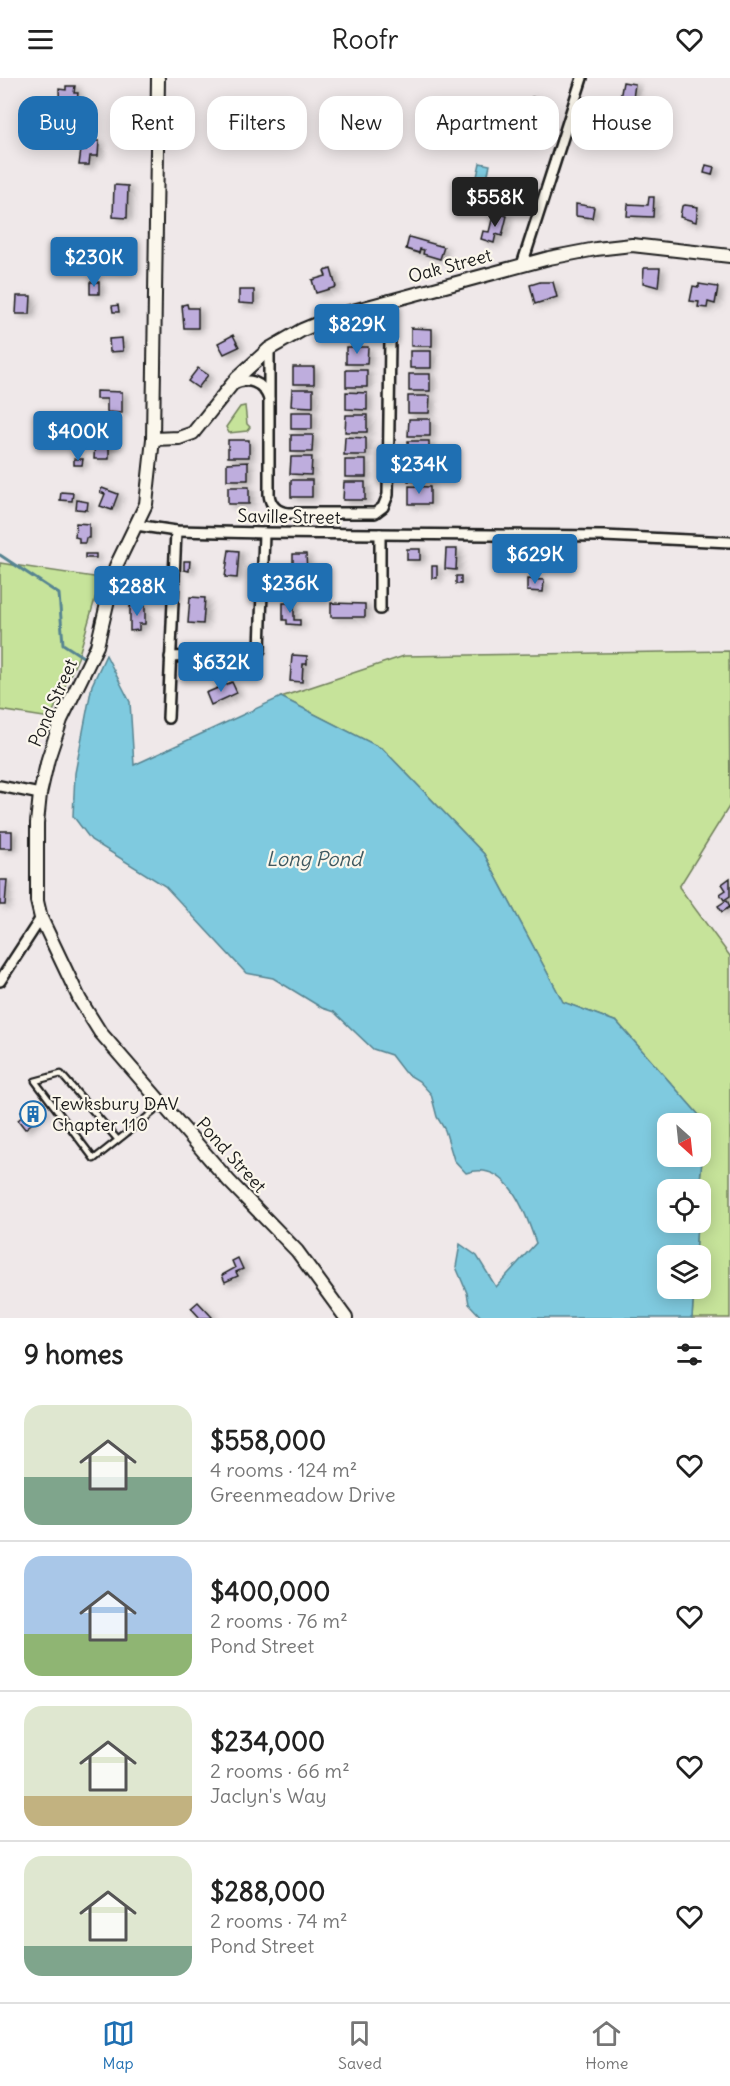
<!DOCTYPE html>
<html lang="en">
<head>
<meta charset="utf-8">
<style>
  :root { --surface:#fff; --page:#f2f2f2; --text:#222; --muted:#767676; --line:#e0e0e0; --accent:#1f6fb2 }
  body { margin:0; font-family:Delius,sans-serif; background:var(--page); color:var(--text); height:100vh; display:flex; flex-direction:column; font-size:22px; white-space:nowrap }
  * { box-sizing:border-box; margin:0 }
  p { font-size:20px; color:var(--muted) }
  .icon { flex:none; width:33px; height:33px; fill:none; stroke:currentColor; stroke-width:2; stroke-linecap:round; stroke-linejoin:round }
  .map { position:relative; height:1240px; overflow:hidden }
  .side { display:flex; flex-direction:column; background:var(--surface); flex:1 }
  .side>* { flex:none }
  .hud { position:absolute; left:18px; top:18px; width:694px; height:54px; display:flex; gap:12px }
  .needle { width:39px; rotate:153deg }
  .controls { position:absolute; left:657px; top:1035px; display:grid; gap:12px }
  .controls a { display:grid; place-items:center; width:54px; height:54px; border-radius:12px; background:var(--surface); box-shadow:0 3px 15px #0003; font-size:30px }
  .price { position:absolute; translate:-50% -51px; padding:0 14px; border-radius:6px; background:var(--accent); color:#fff; font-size:20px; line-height:39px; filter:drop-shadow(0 2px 3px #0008) }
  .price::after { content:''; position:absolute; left:50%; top:36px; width:18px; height:14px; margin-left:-9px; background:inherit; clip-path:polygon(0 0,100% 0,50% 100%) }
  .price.selected { background:#222; color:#fff }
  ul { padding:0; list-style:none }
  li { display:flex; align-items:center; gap:18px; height:150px; padding:0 24px }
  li+li { border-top:2px solid var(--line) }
  li span { display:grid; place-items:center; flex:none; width:168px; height:120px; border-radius:18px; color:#555 }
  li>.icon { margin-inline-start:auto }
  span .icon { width:72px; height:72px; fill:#fffc; stroke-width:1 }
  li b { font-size:26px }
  h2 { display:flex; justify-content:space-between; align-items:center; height:72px; padding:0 24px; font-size:26px }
  .tag { padding:0 21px; border-radius:18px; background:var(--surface); box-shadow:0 3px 15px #0003; font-size:21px; line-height:54px }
  .tag.selected { background:var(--accent); color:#fff }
  header { display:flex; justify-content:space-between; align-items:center; height:78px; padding:0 24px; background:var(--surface); font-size:27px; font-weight:600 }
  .tabs { display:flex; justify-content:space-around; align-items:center; height:84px; border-top:2px solid var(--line); background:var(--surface); font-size:16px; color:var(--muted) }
  .tabs a { display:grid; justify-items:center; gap:3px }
  .tabs .selected { color:var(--accent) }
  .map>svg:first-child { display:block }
</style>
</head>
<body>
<header><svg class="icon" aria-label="menu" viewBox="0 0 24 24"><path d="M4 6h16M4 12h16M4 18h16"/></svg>Roofr<svg class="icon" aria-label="heart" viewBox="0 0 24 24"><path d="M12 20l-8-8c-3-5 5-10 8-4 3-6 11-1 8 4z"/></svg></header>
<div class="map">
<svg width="730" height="1240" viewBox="0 0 730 1240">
  <defs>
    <filter id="shadow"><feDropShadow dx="4.5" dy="2.5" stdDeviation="3" flood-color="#0004"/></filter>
  </defs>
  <rect width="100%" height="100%" fill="#efe8e9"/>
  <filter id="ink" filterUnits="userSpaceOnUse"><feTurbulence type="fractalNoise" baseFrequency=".0167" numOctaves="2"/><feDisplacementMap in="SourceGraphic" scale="12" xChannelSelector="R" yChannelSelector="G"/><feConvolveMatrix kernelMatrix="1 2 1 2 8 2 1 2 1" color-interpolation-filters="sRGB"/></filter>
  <g filter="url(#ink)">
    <g fill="#c6e39a" stroke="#71805b" stroke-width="1.5">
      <path d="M245,328L247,346L250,349L247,353L229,355L226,349L240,329Z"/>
      <path d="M0,485L101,500L78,580L50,640L0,632Z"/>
      <path d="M729,573L730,727L679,809L730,878V1240H692L694,1211L700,1210V1178L695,1177L697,1145L700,1144L699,1111L706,1045L617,944L563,924L484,776L383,671L281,619L404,578Z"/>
    </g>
    <g fill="#7fcadf" stroke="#578491" stroke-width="1.5" fill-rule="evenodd">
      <path d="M480,85L490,87L486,105L483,106L476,103Z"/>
      <path d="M106,577L130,624L134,687L281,619L383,671L484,776L563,924L617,944L706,1045L699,1111L668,1112V1144L697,1145L695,1177L668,1178V1210L694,1211L692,1240H482L469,1226L467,1215L456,1189L460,1166L477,1178L496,1209L536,1165C525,1134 508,1081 466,1095L454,1082L445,1052L437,1039L431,1016L419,1003L404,994L391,977L373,971L334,934L322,930L273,900L246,895L165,808L91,762L73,738L75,695L92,607ZM668,1046H700V1078H668Z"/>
    </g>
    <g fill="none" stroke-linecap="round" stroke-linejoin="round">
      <path stroke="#578491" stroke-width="3" d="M0,477L59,516L63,566L83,579"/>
    </g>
    <g fill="#beaddd" stroke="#1c1c1c" stroke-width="1.5" filter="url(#shadow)">
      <path d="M623,4L635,6L631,35L623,33L624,26H619Z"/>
      <path d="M66,8H75L74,15H78L75,40L60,38L59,11L66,12Z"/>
      <path d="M532,19L545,23L539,40L533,38L532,42L534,55L522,56L520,44L523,43Z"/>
      <path d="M86,63H99L98,78H90L89,87H79L81,72H86Z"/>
      <path d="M706,87L714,89L712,97L704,95Z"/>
      <path d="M114,107L128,108L127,140L113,139Z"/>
      <path d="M649,119H654L653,139L627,138L628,126L648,127Z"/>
      <path d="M576,126L594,129L592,140L576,138Z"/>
      <path d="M685,127L698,129L696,144L680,139L682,128Z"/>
      <path d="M494,134L507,138L502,158L496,156L494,165L481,161L483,153L489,154Z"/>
      <path d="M409,159L444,169L440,181L423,176L424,172L420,171L419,175L406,171Z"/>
      <path d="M111,172H125L124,190L111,189Z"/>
      <path d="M644,190H660L658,209L643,205Z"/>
      <path d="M331,191L336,209L316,215L312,202L326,198L324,193Z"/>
      <rect x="90" y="204" width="9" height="12"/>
      <path d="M540,204H553L557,219L535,226L530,207Z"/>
      <path d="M699,206L718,209L715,226L708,224L707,230L698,229L699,224L690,223L693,208L699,209Z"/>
      <path d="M239,212H254V226L239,225Z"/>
      <path d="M17,218H31L30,236H16Z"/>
      <path d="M187,226L188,230H198V250H184L182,227Z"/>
      <path d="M118,227L119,234H113L112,228Z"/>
      <path d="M411,250L432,251V268H411Z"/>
      <path d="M233,257L239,269L224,276L218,265Z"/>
      <path d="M122,260L123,273L110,274L109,261Z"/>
      <path d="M346,269H368L367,286H346Z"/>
      <rect x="410" y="273" width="21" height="17"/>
      <rect x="293" y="289" width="21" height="17"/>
      <path d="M198,290L208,297L198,310L188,303Z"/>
      <rect x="346" y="292" width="21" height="17"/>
      <rect x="409" y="296" width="21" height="17"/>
      <path d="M292,311H313V329L291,328Z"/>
      <path d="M96,313L122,314V335L107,334V321H96Z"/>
      <path d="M346,314L367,315V332L346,331Z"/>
      <path d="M408,318H430L429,335H408Z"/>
      <rect x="291" y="334" width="21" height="17"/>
      <path d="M346,337H367V354H345Z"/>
      <path d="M409,341H430V358H408Z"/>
      <path d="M291,357H313L312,374H291Z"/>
      <path d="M95,358H109V381H94Z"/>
      <path d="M345,359L366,360V377H344Z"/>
      <rect x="228" y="362" width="21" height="17"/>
      <rect x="408" y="363" width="21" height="17"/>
      <path d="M291,379H312L311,397L290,396Z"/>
      <path d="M74,381H83L82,387H74Z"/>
      <rect x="345" y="382" width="21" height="17"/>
      <path d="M248,384V402H227V385Z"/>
      <path d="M409,386H430V403H408Z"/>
      <rect x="291" y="402" width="21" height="17"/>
      <path d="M344,404H365V422H343Z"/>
      <path d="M409,408L430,409V426H409Z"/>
      <rect x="228" y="409" width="21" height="17"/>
      <path d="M102,410L118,416L112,432L100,428L105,416L100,414Z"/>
      <path d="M61,414L73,415L72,423L60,422Z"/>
      <path d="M77,422L88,424L87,432L76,431Z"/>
      <path d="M76,445L89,446V460H86L85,465H79V460L75,459Z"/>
      <rect x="407" y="471" width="13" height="11"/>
      <path d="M446,471H457L456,492L445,491Z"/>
      <path d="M229,472L239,473L237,500L225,499Z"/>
      <rect x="85" y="476" width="11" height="4"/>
      <path d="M293,476H306L307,493H293Z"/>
      <path d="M184,483H190L189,493L184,492Z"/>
      <rect x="432" y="488" width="5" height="12"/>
      <path d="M141,493H153V516H140Z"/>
      <rect x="456" y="498" width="5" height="8"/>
      <path d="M527,501L544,502L543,514L527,513Z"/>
      <path d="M190,519L205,520L203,546L188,545Z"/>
      <path d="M283,525H294V542H300V547L287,546V542H283Z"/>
      <path d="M331,525L365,526V539H331Z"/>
      <path d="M130,528H145V546H139V552L130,553Z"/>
      <path d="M292,577L307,578V586H303L302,604L290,603Z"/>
      <path d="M232,604L237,615L211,627L206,615Z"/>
      <rect x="0" y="753" width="12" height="17"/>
      <path d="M730,800V818L724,822L720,816L726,812L722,806Z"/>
      <path d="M0,802H7L5,827H0Z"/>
      <path d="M727,822L730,829L722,834L718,828Z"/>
      <path d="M36,1021L46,1034L25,1051L18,1042L24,1037L21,1033Z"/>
      <path d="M238,1180L243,1191L236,1194L238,1198L225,1204L222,1197L235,1190L232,1183Z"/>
      <path d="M198,1224L212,1239V1240H200L191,1230Z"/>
    </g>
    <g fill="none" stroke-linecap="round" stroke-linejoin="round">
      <g stroke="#1c1c1c" stroke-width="9">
        <path id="lane" d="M118,1062L61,996L35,1003L94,1081L162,1027"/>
      </g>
      <g stroke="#1c1c1c" stroke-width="14">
        <g id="street">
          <path d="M522,187L582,0"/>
          <path d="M269,271V416C270,427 277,434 288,435H375L383,429L388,417L390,261L382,226"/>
          <path d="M232,307C248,298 263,304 269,321"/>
          <path d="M136,447L176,453L264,455L604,458L730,464"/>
          <path d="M380,531V456"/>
          <path d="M170,579L251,576L260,572L264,455"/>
          <path d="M168,640L176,453"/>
          <path d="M0,708L40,716"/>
          <path d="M0,903L41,840"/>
        </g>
      </g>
      <g stroke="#1c1c1c" stroke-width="16">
        <g id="secondary">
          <path d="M158,0L153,361L146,426L116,488L97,568L61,642L48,681L40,716L37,745V823L41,840L80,922L100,954L229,1103L297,1173L346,1240"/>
          <path d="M153,361L179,360L193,355L237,300L269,271L302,252L338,237L549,180L596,171L632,167L730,178"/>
        </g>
      </g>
      <use href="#lane" stroke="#fbf7ec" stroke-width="4.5"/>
      <use href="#street" stroke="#fbf7ec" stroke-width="9"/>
      <use href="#secondary" stroke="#fbf7ec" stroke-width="12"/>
    </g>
  </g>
  <defs>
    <g id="building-ring" transform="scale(1.35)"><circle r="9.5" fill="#fbf7ec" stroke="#1f6fb2" stroke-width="1.5"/><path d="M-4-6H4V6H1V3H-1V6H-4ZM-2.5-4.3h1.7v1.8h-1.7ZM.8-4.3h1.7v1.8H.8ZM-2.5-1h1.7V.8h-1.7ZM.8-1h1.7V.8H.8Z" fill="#1f6fb2"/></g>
  </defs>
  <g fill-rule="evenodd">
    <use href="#building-ring" x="33" y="1036"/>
  </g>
  <g text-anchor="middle" stroke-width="4.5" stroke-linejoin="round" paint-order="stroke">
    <g font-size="18" fill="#1c1c1c" stroke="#fbf7ec">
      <text transform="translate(450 188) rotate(-15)" y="6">Oak Street</text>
      <text transform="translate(289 439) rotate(1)" y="6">Saville Street</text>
      <text transform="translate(53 625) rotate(-66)" y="6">Pond Street</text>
      <text transform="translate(231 1077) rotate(48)" y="6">Pond Street</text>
    </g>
    <g font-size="18" fill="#1c1c1c" stroke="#fbf7ec" text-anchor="start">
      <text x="52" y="1032">Tewksbury DAV<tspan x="52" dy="21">Chapter 110</tspan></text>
    </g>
    <g font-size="20" font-style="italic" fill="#3f5960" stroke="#fbf7ec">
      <text x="314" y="788">Long Pond</text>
    </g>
  </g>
</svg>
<div class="controls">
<a><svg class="needle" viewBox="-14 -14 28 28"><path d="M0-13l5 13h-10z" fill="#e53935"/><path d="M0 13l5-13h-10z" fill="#767676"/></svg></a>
<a><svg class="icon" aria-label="locate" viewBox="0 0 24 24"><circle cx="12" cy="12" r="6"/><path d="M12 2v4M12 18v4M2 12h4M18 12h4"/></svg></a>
<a><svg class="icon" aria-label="layers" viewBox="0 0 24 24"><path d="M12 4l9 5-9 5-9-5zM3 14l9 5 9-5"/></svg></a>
</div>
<b class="price selected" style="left:495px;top:150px">$558K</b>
<b class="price" style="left:94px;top:210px">$230K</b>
<b class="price" style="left:357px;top:277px">$829K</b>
<b class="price" style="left:78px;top:384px">$400K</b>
<b class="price" style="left:419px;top:417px">$234K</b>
<b class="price" style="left:535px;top:507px">$629K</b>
<b class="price" style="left:290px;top:536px">$236K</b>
<b class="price" style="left:137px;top:539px">$288K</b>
<b class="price" style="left:221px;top:615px">$632K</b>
<div class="hud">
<a class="tag selected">Buy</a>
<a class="tag">Rent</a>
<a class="tag">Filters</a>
<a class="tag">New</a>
<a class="tag">Apartment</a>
<a class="tag">House</a>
</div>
</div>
<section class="side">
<h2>9 homes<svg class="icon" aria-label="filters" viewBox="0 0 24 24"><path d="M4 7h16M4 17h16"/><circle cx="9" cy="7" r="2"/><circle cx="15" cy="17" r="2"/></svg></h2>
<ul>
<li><span style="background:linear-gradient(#dfe7d0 60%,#7fa58c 0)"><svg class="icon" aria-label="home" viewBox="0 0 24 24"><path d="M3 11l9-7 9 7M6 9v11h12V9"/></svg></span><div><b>$558,000</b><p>4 rooms · 124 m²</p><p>Greenmeadow Drive</p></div><svg class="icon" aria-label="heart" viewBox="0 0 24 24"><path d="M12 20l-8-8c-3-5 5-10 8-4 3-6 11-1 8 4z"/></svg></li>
<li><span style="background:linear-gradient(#a9c7e8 65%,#8fb573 0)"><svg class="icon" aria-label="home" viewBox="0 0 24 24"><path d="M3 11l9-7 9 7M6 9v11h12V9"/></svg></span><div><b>$400,000</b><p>2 rooms · 76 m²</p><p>Pond Street</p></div><svg class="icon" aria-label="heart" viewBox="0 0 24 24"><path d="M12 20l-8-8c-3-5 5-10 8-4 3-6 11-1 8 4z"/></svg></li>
<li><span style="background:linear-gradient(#dfe7d0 75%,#c2b280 0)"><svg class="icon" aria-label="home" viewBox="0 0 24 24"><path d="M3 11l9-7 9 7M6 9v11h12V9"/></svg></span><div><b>$234,000</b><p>2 rooms · 66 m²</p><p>Jaclyn's Way</p></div><svg class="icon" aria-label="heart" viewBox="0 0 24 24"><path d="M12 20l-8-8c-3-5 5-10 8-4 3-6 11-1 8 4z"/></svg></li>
<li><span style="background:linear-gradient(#dfe7d0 75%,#7fa58c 0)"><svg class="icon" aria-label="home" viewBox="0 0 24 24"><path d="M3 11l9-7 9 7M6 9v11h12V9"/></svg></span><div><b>$288,000</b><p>2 rooms · 74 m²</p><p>Pond Street</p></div><svg class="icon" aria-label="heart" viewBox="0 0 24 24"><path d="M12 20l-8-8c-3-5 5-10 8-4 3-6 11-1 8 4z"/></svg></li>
</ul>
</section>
<nav class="tabs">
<a class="selected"><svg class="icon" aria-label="map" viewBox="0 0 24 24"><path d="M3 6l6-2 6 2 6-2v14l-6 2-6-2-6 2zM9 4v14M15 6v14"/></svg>Map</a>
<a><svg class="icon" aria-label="saved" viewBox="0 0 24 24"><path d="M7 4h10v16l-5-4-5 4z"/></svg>Saved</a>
<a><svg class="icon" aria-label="home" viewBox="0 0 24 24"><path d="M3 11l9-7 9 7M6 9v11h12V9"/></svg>Home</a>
</nav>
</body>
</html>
